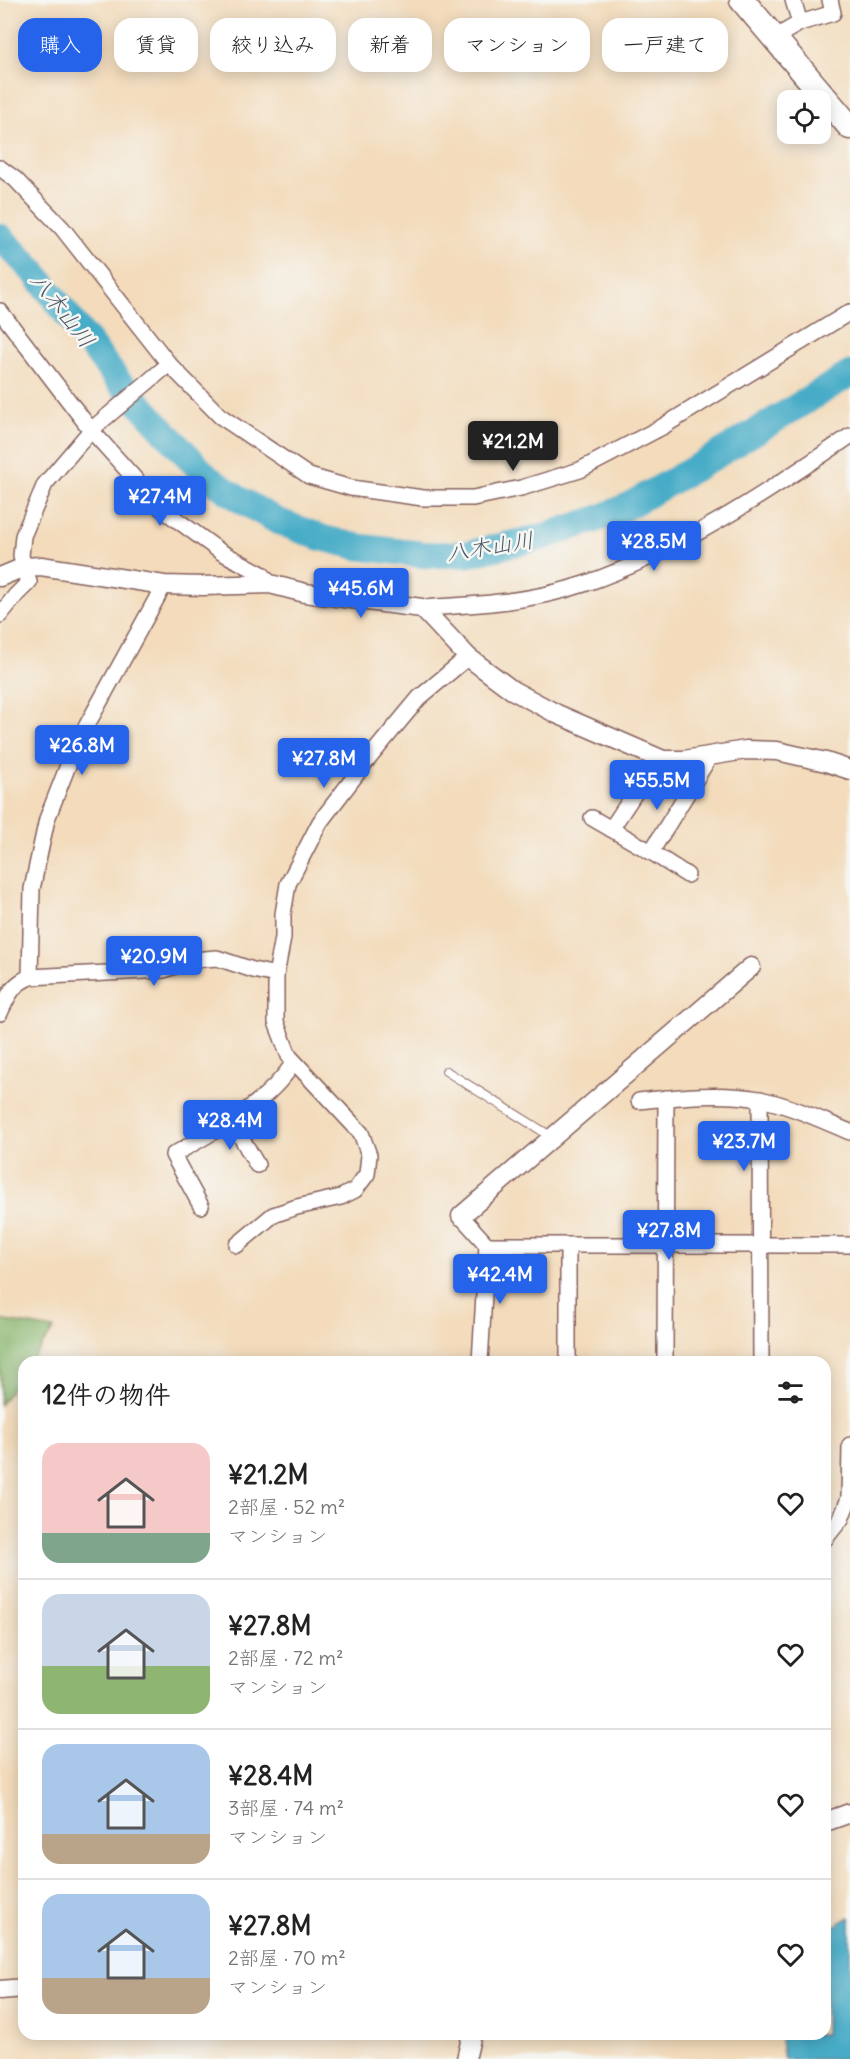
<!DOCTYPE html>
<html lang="ja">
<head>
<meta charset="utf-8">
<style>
  :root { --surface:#fff; --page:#f2f2f2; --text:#222; --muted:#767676; --line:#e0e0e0; --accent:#2563eb }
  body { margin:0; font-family:Delius,"Klee One",sans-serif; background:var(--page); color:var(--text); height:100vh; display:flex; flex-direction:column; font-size:22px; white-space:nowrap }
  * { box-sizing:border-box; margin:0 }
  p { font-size:20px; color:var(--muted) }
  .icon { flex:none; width:33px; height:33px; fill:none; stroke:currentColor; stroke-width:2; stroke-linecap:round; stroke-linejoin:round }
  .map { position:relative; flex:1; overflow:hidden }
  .panel { position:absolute; left:18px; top:1356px; width:813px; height:684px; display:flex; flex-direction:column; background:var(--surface); border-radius:18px; box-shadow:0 3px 15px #0003 }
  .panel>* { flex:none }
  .banner { position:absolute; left:18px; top:18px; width:814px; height:54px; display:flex; gap:12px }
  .buttons { position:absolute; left:777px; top:90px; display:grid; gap:12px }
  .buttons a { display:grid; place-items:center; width:54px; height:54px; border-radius:12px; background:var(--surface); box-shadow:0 3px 15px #0003; font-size:30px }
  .price { position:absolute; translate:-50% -51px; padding:0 14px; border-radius:6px; background:var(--accent); color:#fff; font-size:20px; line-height:39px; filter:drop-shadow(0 2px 3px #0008) }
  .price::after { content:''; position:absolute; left:50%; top:36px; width:18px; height:14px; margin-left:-9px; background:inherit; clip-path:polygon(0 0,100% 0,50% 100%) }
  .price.selected { background:#222; color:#fff }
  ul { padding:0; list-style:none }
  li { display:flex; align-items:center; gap:18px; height:150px; padding:0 24px }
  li+li { border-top:2px solid var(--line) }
  li span { display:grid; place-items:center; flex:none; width:168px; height:120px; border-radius:18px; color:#555 }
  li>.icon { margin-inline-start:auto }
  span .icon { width:72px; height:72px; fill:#fffc; stroke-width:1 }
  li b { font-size:26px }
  h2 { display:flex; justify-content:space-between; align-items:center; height:72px; padding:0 24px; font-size:26px }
  .tag { padding:0 21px; border-radius:18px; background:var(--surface); box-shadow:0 3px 15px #0003; font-size:21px; line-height:54px }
  .tag.selected { background:var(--accent); color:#fff }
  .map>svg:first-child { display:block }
</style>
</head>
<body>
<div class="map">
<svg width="850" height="2059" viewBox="0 0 850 2059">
  <rect width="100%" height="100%" fill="#f6f6f2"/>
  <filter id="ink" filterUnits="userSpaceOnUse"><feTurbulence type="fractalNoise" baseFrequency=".0167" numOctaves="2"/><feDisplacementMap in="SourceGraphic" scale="12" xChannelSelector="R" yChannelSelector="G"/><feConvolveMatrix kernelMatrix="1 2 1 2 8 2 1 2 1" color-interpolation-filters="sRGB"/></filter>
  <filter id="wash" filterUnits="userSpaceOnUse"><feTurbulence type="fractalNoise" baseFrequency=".008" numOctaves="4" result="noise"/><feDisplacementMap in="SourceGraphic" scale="24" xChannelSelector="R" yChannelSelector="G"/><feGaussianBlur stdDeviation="1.35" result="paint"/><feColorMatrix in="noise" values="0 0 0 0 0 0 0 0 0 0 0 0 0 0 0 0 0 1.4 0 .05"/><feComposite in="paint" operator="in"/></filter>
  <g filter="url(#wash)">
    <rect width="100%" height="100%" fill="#f3dbbb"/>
    <path fill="#8ab66e" stroke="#6a6a4c" stroke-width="1.5" d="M0,1320L54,1329L30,1362H24V1371L0,1405Z"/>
    <path fill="#47acc7" stroke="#486679" stroke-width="1.5" d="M850,1917V2059H784L780,2034H825V1931Z"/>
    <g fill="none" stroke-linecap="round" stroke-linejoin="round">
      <path stroke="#47acc7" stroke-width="27" d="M0,237L35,273L119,382L207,477L239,499L277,521L322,538L359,547L426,555L468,554L542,537L600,518L626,507L704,463L850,374"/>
    </g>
  </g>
  <g filter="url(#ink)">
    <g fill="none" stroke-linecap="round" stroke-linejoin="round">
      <g stroke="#85615d" stroke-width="10">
        <path id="service" d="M446,1071L552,1137"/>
      </g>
      <g stroke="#85615d" stroke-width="18">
        <g id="minor">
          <path d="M800,23L833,13L830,0"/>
          <path d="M774,38L800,23L793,0"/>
          <path d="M0,168L15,179L62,228L169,364L220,416L309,476L351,488L423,498H473L521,488L580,470L662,427L850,312"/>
          <path d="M0,311L91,430L162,509L221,552L262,574L270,584"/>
          <path d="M422,608C476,605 532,602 584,584C680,551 766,493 850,436"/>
          <path d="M0,615L16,595L29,582L21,556L23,536L45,484L91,430L169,364"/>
          <path d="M592,818L651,852L710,756"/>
          <path d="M611,829L658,758"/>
          <path d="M651,852L687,875"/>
          <path d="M30,977L32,889L47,819L76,745L164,585"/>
          <path d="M0,1013C8,996 12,984 30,977L164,970L192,960L217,958L253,970L276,975"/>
          <path d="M760,1099L761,1362"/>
          <path d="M639,1101C677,1097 720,1092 759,1099C790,1105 821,1120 850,1132"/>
          <path d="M232,1121L257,1165"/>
          <path d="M201,1206L173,1155C216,1130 267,1105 294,1062"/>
          <path d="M461,1216L487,1245L480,1362"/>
          <path d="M237,1245L273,1215L297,1207L341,1197L355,1190L367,1174L369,1155L361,1133L289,1056L276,1022V975L283,938V914L288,884L320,822L365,763L419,698L468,657"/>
          <path d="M487,1245H850"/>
          <path d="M568,1246V1362"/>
          <path d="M665,1362L666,1098"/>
          <path d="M825,1539L841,1519L849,1498L850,1445"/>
        </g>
      </g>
      <g stroke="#85615d" stroke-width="21">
        <g id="tertiary">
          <path d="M0,577L24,567L41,566L164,585L203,586L270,584L305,593L422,608L468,657L512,690L557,714L663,760H684L746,750L777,751L826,762L850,770"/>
          <path d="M461,1216L751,967"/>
          <path d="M825,1822L850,1813"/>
          <path d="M0,1990L24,1988"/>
          <path d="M466,2059L472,2034"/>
        </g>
      </g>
      <g stroke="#85615d" stroke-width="27">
        <path id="primary" d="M742,0L850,127"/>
      </g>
      <use href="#service" stroke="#fff" stroke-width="8"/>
      <use href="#minor" stroke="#fff" stroke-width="15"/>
      <use href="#tertiary" stroke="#fff" stroke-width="18"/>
      <use href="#primary" stroke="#fff" stroke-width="24"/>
    </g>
  </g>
  <g text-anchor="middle" stroke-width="5" stroke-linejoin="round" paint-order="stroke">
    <g font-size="22" font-style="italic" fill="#495769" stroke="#f6f6f2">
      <text transform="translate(63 310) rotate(52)" y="8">八木山川</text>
      <text transform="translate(490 546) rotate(-9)" y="8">八木山川</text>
    </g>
  </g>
</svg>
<div class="buttons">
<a><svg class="icon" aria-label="locate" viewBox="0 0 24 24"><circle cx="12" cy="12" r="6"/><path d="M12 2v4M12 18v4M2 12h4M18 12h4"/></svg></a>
</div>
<b class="price selected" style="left:513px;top:472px">¥21.2M</b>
<b class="price" style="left:160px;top:527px">¥27.4M</b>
<b class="price" style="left:654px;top:572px">¥28.5M</b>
<b class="price" style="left:361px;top:619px">¥45.6M</b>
<b class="price" style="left:82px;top:776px">¥26.8M</b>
<b class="price" style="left:324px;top:789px">¥27.8M</b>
<b class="price" style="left:657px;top:811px">¥55.5M</b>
<b class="price" style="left:154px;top:987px">¥20.9M</b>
<b class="price" style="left:230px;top:1151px">¥28.4M</b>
<b class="price" style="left:744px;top:1172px">¥23.7M</b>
<b class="price" style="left:669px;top:1261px">¥27.8M</b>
<b class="price" style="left:500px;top:1305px">¥42.4M</b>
<div class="banner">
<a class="tag selected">購入</a>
<a class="tag">賃貸</a>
<a class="tag">絞り込み</a>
<a class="tag">新着</a>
<a class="tag">マンション</a>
<a class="tag">一戸建て</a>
</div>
<section class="panel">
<h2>12件の物件<svg class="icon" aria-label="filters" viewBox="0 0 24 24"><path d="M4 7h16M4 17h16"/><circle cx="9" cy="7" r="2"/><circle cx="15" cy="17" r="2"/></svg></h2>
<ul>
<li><span style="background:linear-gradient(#f6c9c9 75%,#7fa58c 0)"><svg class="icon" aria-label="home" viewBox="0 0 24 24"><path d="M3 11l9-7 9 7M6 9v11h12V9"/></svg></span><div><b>¥21.2M</b><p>2部屋 · 52 m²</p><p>マンション</p></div><svg class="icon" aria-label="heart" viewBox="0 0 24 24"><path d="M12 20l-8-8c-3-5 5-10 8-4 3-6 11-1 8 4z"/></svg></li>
<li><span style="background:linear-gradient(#c9d6e8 60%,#8fb573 0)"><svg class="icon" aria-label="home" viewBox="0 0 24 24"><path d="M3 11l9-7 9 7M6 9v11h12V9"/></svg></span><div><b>¥27.8M</b><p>2部屋 · 72 m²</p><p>マンション</p></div><svg class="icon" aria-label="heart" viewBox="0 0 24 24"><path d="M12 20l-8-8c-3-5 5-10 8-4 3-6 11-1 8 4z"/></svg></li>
<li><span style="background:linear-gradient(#a9c7e8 75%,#b9a48a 0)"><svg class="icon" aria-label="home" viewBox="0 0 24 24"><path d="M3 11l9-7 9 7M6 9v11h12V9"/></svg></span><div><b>¥28.4M</b><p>3部屋 · 74 m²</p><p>マンション</p></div><svg class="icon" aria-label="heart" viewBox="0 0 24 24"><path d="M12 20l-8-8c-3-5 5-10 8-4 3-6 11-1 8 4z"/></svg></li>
<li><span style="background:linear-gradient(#a9c7e8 70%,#b9a48a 0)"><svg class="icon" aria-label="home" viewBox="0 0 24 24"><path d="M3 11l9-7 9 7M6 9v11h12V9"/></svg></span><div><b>¥27.8M</b><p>2部屋 · 70 m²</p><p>マンション</p></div><svg class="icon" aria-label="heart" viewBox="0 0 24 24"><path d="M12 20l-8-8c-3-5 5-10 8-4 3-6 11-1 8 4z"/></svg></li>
</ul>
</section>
</div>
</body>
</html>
